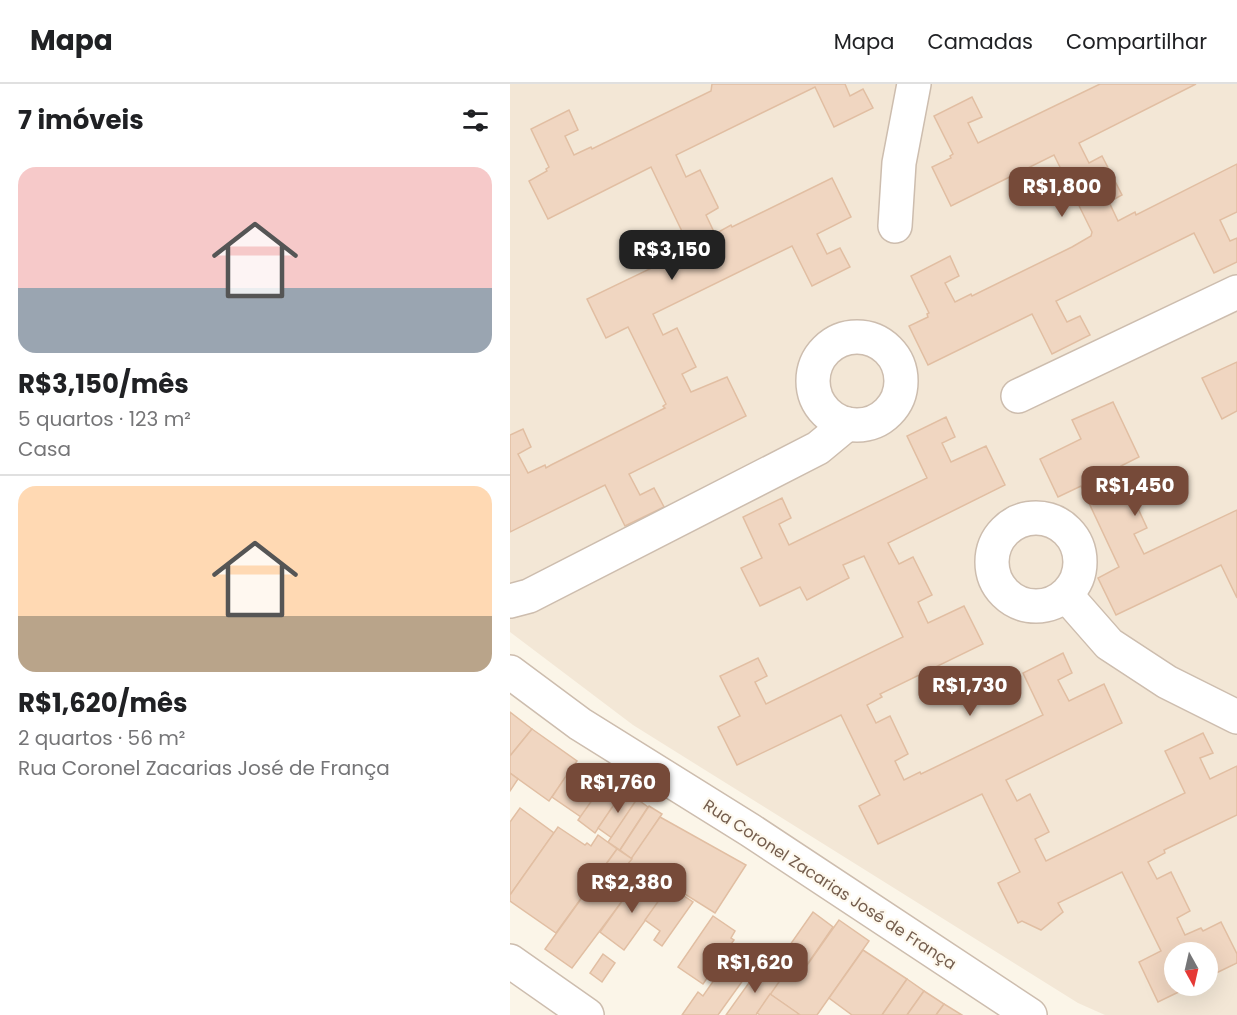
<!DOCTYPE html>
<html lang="pt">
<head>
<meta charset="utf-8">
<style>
  :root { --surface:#fff; --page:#f6f6f6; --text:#202124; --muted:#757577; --line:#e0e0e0; --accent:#764a39 }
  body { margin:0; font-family:Poppins,sans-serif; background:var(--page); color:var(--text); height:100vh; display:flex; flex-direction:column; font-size:22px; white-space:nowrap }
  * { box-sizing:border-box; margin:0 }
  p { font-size:20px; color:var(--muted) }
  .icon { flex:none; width:33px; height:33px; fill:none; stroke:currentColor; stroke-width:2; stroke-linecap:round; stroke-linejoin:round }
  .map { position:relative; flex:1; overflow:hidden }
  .side { display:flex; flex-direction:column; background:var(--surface); width:510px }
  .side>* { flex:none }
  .needle { width:39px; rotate:172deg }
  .tools { position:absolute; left:654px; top:858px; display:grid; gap:12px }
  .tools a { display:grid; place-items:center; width:54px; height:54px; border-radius:50%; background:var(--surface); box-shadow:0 6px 24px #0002; font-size:30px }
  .price { position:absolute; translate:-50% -51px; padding:0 14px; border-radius:12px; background:var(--accent); color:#fff; font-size:20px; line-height:39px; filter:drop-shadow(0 2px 3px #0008) }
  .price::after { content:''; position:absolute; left:50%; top:36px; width:18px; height:14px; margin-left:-9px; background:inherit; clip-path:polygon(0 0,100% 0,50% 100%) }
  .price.selected { background:#222; color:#fff }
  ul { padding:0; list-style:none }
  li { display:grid; align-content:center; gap:12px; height:318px; padding:0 18px }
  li+li { border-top:2px solid var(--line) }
  li span { display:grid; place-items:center; height:186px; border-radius:18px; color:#555 }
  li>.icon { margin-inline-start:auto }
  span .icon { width:108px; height:108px; fill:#fffc; stroke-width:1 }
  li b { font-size:26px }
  h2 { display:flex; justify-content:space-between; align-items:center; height:72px; padding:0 18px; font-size:26px }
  header { display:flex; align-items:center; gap:36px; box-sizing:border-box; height:84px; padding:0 30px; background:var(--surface); border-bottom:2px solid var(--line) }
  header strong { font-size:28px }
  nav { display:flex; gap:33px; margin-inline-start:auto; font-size:21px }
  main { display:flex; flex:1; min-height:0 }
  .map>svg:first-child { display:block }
</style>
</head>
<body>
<header>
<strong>Mapa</strong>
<nav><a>Mapa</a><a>Camadas</a><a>Compartilhar</a></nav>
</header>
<main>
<section class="side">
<h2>7 imóveis<svg class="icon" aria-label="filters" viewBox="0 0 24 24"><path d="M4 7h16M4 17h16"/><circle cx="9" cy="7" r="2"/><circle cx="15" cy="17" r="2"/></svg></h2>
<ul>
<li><span style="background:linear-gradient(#f6c9c9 65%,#9aa5b1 0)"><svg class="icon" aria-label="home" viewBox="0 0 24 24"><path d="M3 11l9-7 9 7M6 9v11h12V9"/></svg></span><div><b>R$3,150/mês</b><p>5 quartos · 123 m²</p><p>Casa</p></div></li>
<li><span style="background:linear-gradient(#ffd9b3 70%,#b9a48a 0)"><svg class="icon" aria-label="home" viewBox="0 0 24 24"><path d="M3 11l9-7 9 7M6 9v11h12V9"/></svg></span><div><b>R$1,620/mês</b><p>2 quartos · 56 m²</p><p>Rua Coronel Zacarias José de França</p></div></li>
</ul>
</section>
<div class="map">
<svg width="727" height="931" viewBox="0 0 727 931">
  <rect width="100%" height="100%" fill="#fbf5e8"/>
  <path fill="#f3e7d6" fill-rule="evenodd" d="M0,0H727V931H595L568,919L123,641L0,548ZM664,868H698V902H664Z"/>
  <g fill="#f0d6c1" stroke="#e1bea2" stroke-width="1.5" fill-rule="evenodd">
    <path d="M202,0H335L340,12L353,5L363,24L324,43L305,3L166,71L176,93L190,86L208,123V124L196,131L205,150L221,141L222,143L322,94L341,133L307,150L317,170L330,164L340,183L302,202L282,162L143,230L153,251L167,244L186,283L172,290L181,308L217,293L236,332L119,390L130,411L144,404L154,423L115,442L95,401L0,448V351L13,345L21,363L8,370L18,389L35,381L36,384L41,381L155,324L153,322L156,320L118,243L96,254L77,215L179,166L177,163L179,162L141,83L38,135L19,97L37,87L36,85L39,83L21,45L59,26L68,46L55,52L64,71L81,63L82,65L201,7Z"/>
    <path d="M590,0H686L569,59L579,79L592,72L612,111L599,118L608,137L625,128L626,131L727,80V128L710,136L720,157L727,154V178L704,189L684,149L546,217L557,238L570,232L580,251L542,270L522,230L418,281L399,242L418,233L417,230L419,229L401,192L440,172L449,192L435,199L445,218L461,210L462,212L562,163L581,152L582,148L544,71L441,122L422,83L441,74L440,72L443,70L424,32L462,13L472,33L458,39L468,59Z"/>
    <path d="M727,278V327L712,335L692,294Z"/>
    <path d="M603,318L629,373L611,382L612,385L596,393L605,412L619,405L637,444L624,450L634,470L727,426V514L711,481L606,531L588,494L609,483L571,402L548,413L530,375L571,355L562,336Z"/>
    <path d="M436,333L445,353L432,359L441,378L476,362L495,401L378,459L389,480L403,473L422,511L408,518L418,539L454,522L473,560L370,610L372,613L357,621L366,639L380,632L398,670L385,677L394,696L410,688L411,690L533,631L513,589L553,569L562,589L548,596L559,617L594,600L612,639L496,696L507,717L520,710L539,748L525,755L536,777L675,709L655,667L693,649L703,669L690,674L700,695L727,682V731L654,766L655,769L638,778L647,795L661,788L680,827L667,834L675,851L691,844L693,847L711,838L727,870V879L698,893V868H664V902H681L648,918L629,878L651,867L612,788L548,819L553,828L531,846L512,837L508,839L488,799L510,788L472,710L368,760L349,722L370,711L331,631L227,681L208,643L230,632L210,592L248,574L257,592L245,598L256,620L393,553L354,472L333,481L339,494L297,516L290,503L250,522L231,484L252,474L233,433L272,414L281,434L269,440L279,461L417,394L397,352Z"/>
    <path d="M0,628L22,645L0,672Z"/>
    <path d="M22,645L67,677L39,717L0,689V672Z"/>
    <path d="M64,680L94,700L71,733L42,713Z"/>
    <path d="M0,689L8,695L0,707Z"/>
    <path d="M97,695L114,706L85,749L68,736Z"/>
    <path d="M114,706L127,715L102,754L88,744Z"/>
    <path d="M127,715L138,723L110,766L98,758Z"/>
    <path d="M139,722L152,730L122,775L110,766Z"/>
    <path d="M10,724L44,749L0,811V738Z"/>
    <path d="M150,733L236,781L205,829L135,785L131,792L116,782Z"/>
    <path d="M48,743L75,761L77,759L81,762L88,751L107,765L46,849L0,817V811Z"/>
    <path d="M107,765L122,775L116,782L131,792L62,884L35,865ZM96,790L114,802L112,804L95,792Z"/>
    <path d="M132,793L155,809L114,866L90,848L115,813L118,815Z"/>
    <path d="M159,802L183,818L152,862L144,856L150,847L135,836Z"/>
    <path d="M303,828L323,843L288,894L268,878Z"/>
    <path d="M203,832L225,847L221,854L224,856L193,900L168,883Z"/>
    <path d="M329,836L359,857L307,931H290L260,910L277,886L288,894Z"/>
    <path d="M229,860L249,874L208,931H172L188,908L193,912Z"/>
    <path d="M353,866L397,895L372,931H342L319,914Z"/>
    <path d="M93,870L105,879L92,898L80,889Z"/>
    <path d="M251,882L271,895L246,931H216Z"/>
    <path d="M397,895L414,907L397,931H372Z"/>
    <path d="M414,907L434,920L426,931H397Z"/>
    <path d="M260,910L286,928L290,931H250L247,929Z"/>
    <path d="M434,920L452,931H426Z"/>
  </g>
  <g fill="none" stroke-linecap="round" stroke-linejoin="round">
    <g stroke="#cdbdae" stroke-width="36">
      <g id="minor">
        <path d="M385,142L389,79L404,0"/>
        <circle cx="347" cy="297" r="44"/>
        <path d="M508,312L727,208"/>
        <circle cx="526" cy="478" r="44"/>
        <path d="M556,511L599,560L657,598L727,633"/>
        <path d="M0,517L19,512L308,364L337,340"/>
        <path d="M0,588L70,640L240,746L520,931"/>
        <path d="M0,877L77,931"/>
      </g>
    </g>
    <use href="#minor" stroke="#fff" stroke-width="33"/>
  </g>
  <g text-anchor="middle" stroke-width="4.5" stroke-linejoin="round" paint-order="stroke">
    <g font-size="16" fill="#745d4d" stroke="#fef9ee">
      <text transform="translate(320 800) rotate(33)" y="6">Rua Coronel Zacarias José de França</text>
    </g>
  </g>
</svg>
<div class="tools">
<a><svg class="needle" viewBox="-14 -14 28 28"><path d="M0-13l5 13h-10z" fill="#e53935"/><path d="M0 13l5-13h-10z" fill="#757577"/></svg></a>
</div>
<b class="price" style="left:552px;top:134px">R$1,800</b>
<b class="price selected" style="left:162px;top:197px">R$3,150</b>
<b class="price" style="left:625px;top:433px">R$1,450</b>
<b class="price" style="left:460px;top:633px">R$1,730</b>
<b class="price" style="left:108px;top:730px">R$1,760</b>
<b class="price" style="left:122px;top:830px">R$2,380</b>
<b class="price" style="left:245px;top:910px">R$1,620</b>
</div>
</main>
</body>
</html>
